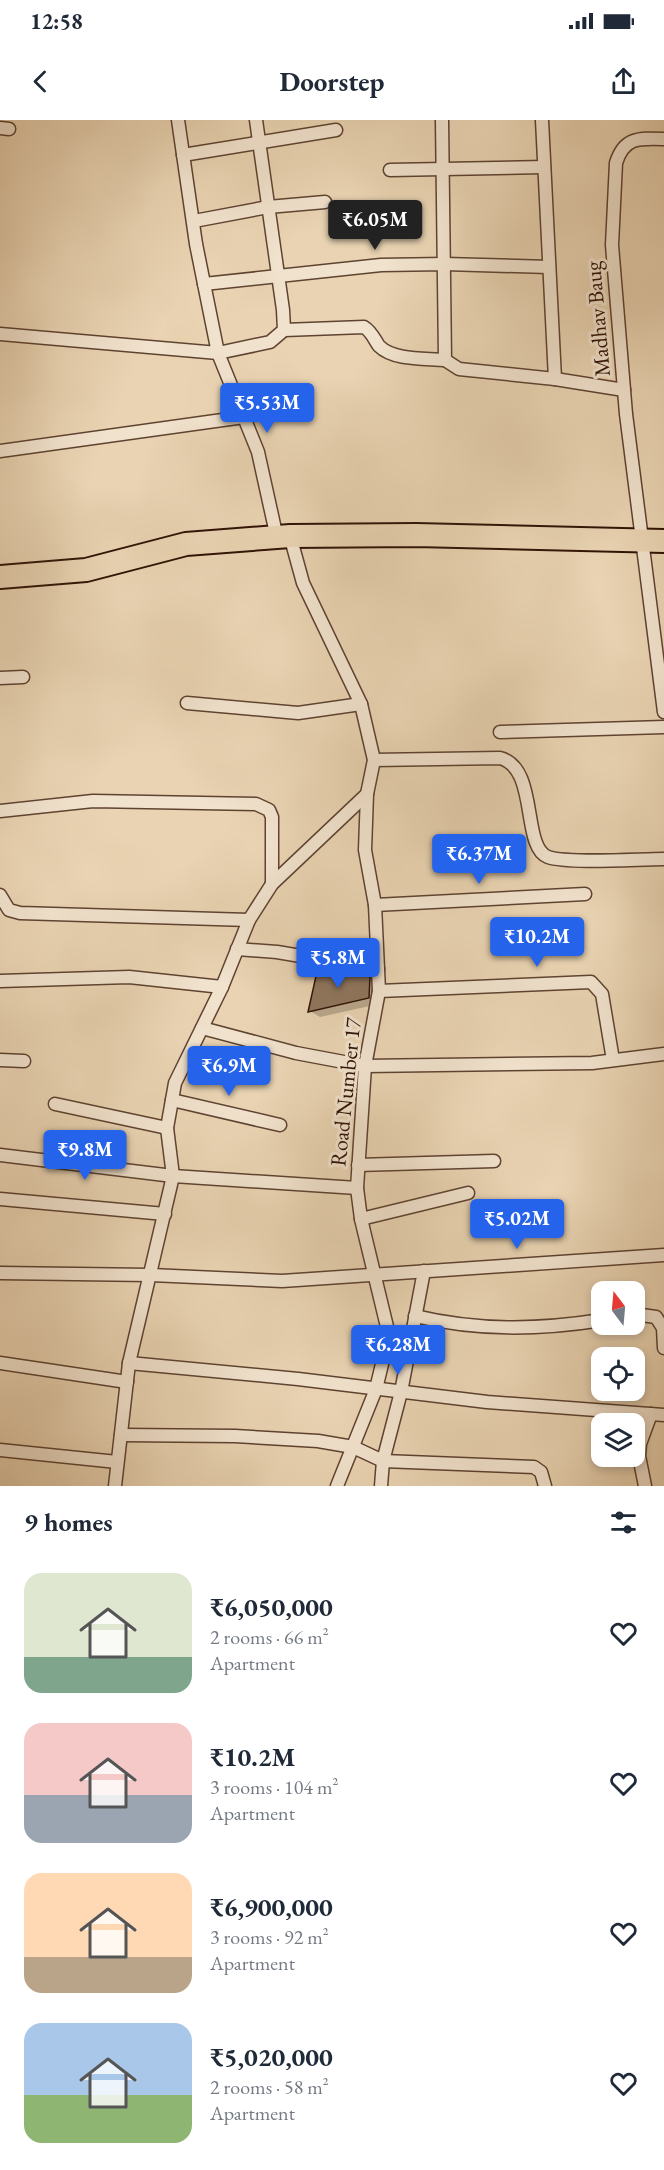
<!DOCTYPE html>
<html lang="en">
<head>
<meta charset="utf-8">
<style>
  :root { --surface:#fff; --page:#f2f2f3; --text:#1f2937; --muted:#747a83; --accent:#2563eb }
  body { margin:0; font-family:"EB Garamond",serif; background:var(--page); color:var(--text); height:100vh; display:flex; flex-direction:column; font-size:22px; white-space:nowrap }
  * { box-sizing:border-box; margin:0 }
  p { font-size:20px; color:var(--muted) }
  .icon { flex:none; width:33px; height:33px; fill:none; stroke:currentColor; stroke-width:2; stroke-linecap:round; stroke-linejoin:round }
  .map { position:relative; height:1366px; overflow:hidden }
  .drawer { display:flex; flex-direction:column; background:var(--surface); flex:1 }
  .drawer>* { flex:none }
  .needle { width:39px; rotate:344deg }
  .fabs { position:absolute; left:591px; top:1161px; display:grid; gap:12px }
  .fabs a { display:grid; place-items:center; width:54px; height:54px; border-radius:12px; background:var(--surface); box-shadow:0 3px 9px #0003; font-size:30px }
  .price { position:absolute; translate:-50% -51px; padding:0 14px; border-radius:6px; background:var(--accent); color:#fff; font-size:20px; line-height:39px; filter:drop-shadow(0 2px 3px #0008) }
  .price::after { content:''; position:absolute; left:50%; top:36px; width:18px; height:14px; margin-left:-9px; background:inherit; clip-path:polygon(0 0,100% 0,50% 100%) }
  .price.selected { background:#222; color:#fff }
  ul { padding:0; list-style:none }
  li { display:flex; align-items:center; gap:18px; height:150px; padding:0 24px }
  li span { display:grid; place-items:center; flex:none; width:168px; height:120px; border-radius:18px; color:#555 }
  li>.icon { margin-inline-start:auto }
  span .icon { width:72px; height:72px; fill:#fffc; stroke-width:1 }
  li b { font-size:26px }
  h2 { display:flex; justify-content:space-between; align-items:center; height:72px; padding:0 24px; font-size:26px }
  .status { display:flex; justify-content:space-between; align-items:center; height:42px; padding:0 30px; background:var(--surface); direction:ltr }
  .status svg { height:16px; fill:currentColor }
  header { display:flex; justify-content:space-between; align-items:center; height:78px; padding:0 24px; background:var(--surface); font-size:27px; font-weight:700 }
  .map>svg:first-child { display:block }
</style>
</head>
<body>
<div class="status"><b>12:58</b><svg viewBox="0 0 49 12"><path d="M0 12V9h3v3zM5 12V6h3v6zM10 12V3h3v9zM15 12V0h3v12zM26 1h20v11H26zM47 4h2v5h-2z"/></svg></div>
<header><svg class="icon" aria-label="back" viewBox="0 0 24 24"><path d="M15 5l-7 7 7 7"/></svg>Doorstep<svg class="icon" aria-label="share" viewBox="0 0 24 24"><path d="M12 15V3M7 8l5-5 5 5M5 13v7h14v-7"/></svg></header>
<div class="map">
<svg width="664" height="1366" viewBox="0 0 664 1366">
  <rect width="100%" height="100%" fill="#e9d3b2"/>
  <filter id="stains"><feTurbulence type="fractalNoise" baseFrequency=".00333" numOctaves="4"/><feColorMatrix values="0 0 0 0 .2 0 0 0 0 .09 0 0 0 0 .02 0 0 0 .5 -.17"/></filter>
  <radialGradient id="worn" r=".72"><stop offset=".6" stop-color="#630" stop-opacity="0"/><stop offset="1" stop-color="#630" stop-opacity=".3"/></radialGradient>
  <path fill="#0003" d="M370,857L380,864L379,884L320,897L310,891Z"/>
  <path fill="#90775f" stroke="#301306" stroke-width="1.5" d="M318,847L370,856L369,878L308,892Z"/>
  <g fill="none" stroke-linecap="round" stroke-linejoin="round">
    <g stroke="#5e4331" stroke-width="15">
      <g id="street">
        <path d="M256,0L283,190L284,210L270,222L218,233L258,332L275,409"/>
        <path d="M442,0L445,240L459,249L555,259L624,270"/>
        <path d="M542,0L555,259"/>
        <path d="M0,8L9,9"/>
        <path d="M664,19C639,18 624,17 616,43L612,125L626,294L664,592"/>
        <path d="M183,35L336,10"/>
        <path d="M390,50L544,47"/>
        <path d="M194,101L268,87L325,82"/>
        <path d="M204,164L381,145L445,144L549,147"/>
        <path d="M284,210L364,207C372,212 374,219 379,226C394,241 426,238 445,240"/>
        <path d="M0,214L218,233L196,124L178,0"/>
        <path d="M0,331L244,297"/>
        <path d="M289,412L303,463L361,584L374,640L367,674L365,730L375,785L379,871L365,946L357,1068L361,1099L389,1215L376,1269L337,1366"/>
        <path d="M0,558L23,557"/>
        <path d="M187,583L298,593L361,584"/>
        <path d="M500,612L664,607"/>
        <path d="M374,640L500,638C539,648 521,727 548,737C569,744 638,739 664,739"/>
        <path d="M0,691L93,681L256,684L269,690L272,697V764"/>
        <path d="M0,775L9,790L20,793L249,800"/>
        <path d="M375,785L585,774"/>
        <path d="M237,829L277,832L378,849"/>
        <path d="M0,861L129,857L222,867"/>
        <path d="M379,871L591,862L602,874L613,940"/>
        <path d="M202,908L296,933L365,946L592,943L664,934"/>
        <path d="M0,940L24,941"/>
        <path d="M172,980L280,1005"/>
        <path d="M55,984L167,1008"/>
        <path d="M0,1035L173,1056L357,1068"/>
        <path d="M358,1045L494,1041"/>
        <path d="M0,1079L165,1094"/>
        <path d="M361,1099L468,1073"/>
        <path d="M0,1153L151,1155L282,1161L664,1135"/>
        <path d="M634,1194L656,1197L663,1208L664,1228"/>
        <path d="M415,1196C478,1211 538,1210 602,1200"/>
        <path d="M0,1243L127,1262"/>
        <path d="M129,1243L298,1259L487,1282L664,1295"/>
        <path d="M121,1315L235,1316L318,1321L353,1327L383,1341L534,1347L541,1352L545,1366"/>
        <path d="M0,1330L117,1342"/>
        <path d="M115,1366L129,1243L173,1056L167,1008L175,963L222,867L249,800L272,764L367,674"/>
        <path d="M381,1366L383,1341L401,1272L424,1151"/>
        <path d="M645,1366L639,1336L640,1324L651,1294"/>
      </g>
    </g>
    <g stroke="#301306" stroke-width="26">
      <path id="highway" d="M0,457L86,450L186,424L290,416L416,415L664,421"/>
    </g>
    <use href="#street" stroke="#f1e2cd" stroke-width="12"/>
    <use href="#highway" stroke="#e9d3b2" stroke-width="22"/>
  </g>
  <g text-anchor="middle" stroke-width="6" stroke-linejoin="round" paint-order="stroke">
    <g font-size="22" fill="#301306" stroke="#f1e2cd">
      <text transform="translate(597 199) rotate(-95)" y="8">Madhav Baug</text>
      <text transform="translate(345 972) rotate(-84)" y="8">Road Number 17</text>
    </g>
  </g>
  <rect width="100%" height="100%" filter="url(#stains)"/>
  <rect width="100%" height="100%" fill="url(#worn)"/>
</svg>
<div class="fabs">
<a><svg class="needle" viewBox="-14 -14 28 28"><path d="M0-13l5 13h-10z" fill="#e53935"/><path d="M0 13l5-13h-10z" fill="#747a83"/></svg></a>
<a><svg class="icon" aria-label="locate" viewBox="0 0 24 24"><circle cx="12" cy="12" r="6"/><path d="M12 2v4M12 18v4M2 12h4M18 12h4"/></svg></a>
<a><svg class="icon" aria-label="layers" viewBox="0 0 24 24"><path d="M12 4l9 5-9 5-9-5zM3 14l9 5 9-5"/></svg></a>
</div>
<b class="price selected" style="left:375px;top:131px">₹6.05M</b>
<b class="price" style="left:267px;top:314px">₹5.53M</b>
<b class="price" style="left:479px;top:765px">₹6.37M</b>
<b class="price" style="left:537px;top:848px">₹10.2M</b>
<b class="price" style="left:338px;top:869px">₹5.8M</b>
<b class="price" style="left:229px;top:977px">₹6.9M</b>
<b class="price" style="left:85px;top:1061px">₹9.8M</b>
<b class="price" style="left:517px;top:1130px">₹5.02M</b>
<b class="price" style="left:398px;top:1256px">₹6.28M</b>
</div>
<section class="drawer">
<h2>9 homes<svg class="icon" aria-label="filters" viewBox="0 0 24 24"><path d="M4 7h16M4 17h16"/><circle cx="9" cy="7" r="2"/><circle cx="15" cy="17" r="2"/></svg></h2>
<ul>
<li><span style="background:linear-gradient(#dfe7d0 70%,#7fa58c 0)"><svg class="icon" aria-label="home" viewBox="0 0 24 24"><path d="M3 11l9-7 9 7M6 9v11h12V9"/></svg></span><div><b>₹6,050,000</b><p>2 rooms · 66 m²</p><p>Apartment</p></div><svg class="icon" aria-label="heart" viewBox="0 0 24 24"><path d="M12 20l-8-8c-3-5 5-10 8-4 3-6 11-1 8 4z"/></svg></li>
<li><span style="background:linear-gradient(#f6c9c9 60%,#9aa5b1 0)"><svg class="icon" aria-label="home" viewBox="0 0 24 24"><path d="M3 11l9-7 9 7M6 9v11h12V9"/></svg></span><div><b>₹10.2M</b><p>3 rooms · 104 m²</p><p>Apartment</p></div><svg class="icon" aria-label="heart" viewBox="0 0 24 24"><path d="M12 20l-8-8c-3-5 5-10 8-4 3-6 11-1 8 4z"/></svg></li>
<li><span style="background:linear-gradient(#ffd9b3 70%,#b9a48a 0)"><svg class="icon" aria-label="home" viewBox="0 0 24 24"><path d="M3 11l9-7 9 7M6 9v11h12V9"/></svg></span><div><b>₹6,900,000</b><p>3 rooms · 92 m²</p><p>Apartment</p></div><svg class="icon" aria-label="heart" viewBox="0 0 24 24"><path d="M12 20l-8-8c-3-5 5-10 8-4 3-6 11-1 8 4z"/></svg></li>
<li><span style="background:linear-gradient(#a9c7e8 60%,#8fb573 0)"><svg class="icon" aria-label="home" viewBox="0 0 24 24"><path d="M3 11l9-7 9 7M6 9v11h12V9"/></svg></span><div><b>₹5,020,000</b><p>2 rooms · 58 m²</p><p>Apartment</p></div><svg class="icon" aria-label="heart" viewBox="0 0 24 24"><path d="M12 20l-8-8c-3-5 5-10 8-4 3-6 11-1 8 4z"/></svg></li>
</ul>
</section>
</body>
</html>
